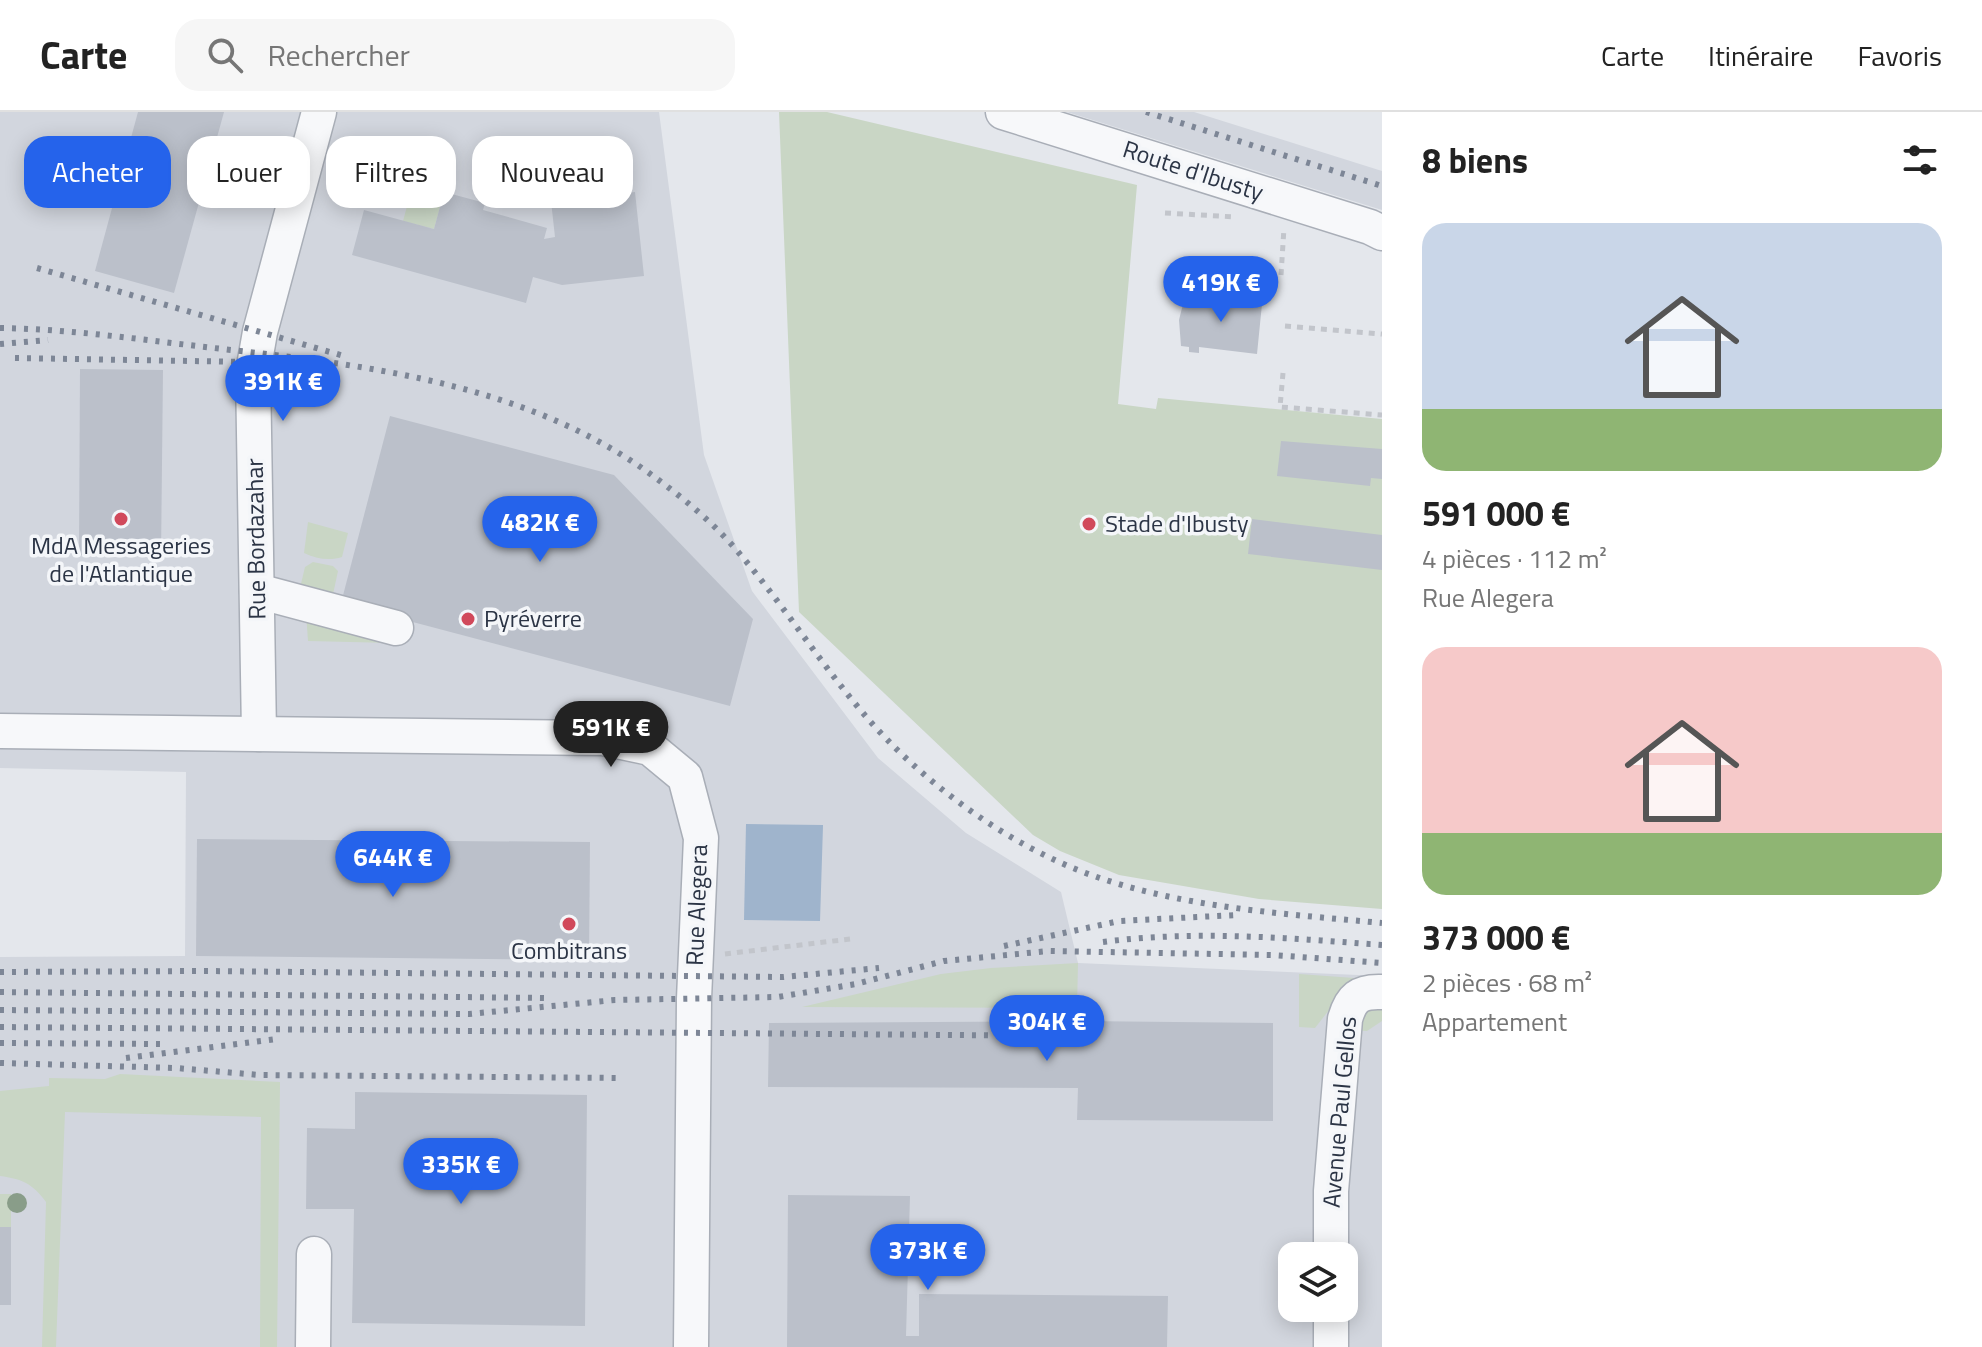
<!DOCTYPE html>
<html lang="fr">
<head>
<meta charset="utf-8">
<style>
  :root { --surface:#fff; --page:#f6f6f6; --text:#222; --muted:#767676; --line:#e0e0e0; --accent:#2563eb }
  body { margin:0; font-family:"Titillium Web",sans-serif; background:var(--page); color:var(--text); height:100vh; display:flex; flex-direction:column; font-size:30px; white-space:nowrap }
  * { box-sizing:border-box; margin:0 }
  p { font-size:26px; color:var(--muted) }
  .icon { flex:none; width:44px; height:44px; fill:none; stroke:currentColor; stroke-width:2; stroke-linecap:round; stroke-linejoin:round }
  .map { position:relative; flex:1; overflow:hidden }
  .side { display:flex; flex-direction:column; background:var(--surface); width:600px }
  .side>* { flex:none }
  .top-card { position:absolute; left:24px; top:24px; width:760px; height:72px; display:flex; gap:16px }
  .tools { position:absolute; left:1278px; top:1130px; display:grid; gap:16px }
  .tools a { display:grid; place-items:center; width:80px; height:80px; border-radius:16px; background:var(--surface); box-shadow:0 4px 20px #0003; font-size:40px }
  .price { position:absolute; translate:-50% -68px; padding:0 18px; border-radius:28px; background:var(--accent); color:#fff; font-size:26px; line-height:52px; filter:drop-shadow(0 2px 4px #0008) }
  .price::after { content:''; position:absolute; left:50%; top:48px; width:24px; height:18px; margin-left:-12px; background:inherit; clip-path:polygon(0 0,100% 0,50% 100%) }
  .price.current { background:#222; color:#fff }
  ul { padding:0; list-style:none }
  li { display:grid; align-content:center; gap:16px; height:424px; padding:0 40px }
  li span { display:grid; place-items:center; height:248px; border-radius:24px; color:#555 }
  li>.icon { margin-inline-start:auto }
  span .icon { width:144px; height:144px; fill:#fffc; stroke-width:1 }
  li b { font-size:34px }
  h2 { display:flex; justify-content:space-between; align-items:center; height:96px; padding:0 40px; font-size:34px }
  .tag { padding:0 28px; border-radius:24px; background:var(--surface); box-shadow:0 4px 20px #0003; font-size:28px; line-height:72px }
  .tag.current { background:var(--accent); color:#fff }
  header { display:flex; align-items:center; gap:48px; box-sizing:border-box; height:112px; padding:0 40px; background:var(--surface); border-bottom:2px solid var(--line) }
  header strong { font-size:38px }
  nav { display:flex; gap:44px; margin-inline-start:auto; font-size:28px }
  .search { width:560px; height:72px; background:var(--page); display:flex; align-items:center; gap:20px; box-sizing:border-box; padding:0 28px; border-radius:24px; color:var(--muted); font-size:30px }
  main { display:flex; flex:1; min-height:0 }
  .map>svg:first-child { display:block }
</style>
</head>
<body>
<header>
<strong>Carte</strong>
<div class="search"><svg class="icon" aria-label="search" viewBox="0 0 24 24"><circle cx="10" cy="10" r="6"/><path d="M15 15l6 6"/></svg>Rechercher</div>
<nav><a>Carte</a><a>Itinéraire</a><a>Favoris</a></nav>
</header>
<main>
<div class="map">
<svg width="1382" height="1235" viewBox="0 0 1382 1235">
  <rect width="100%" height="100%" fill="#e4e7ec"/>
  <g fill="#d2d6de" fill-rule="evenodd">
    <path d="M0,0H659L704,343L752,479L878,646L966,721L1061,780L1078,851L1382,864V1235H0V845L185,844L186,660L0,656ZM1292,1144H1344V1196H1292Z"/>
    <path d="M1067,0H1194L1382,59V98Z"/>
  </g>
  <g fill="#c9d6c5">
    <path d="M779,0H827L1137,73L1118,292L1156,297L1158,286L1382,307V797L1259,787L1119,763L1060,739L1033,723L799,500Z"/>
    <path d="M416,61L447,70L434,117L403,109Z"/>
    <path d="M308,410L348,421L342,445C330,449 316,447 304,441Z"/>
    <path d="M313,450L333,454L338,459L332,487L299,480L305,455Z"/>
    <path d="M306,501L392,531L308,529Z"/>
    <path d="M1078,851L1077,896L802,895L941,862L991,856Z"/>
    <path d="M1299,862L1354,866L1315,916L1299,915Z"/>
    <path d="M1382,890V909L1367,919L1350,918L1356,894Z"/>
    <path d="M120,962L280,970L277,1235H260L261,1005L65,1000L56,1235H42L46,1090C32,1071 22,1067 0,1064V979L49,974V966L105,967Z"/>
    <rect x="0" y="1082" width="11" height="33"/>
  </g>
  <path fill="#9fb4cc" d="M746,712L823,713L820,809L744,808Z"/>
  <g fill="#bbc0ca">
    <path d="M138,0H224L174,181L95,159Z"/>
    <path d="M444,80L485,91L483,98L547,116L544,127L555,125L551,89L635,80L644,164L562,173L533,165L526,191L352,143L364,98L434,117Z"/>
    <path d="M1259,178H1262V192L1257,242L1199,235V241L1189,240V235L1181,234L1179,208L1185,184L1246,190L1247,180L1259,181Z"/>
    <path d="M80,257L163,258L161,444L79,443Z"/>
    <path d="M390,304L614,363L753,507L730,594L341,491Z"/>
    <path d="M1281,329L1382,337V367L1371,366L1370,374L1277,364Z"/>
    <path d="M1252,407L1382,423V458L1248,442Z"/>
    <path d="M197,727L590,730L589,848L196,844Z"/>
    <path d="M1078,909L1273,911V1009L1077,1008L1078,976L768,975L769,911Z"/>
    <path d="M355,980L587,983L585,1214L352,1211L354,1097H306L307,1016L355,1017Z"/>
    <path d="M788,1083L910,1084L906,1224H919V1182L1168,1184L1167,1235H787Z"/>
    <rect x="0" y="1115" width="11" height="78"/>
  </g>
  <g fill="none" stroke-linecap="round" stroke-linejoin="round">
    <g stroke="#a9aeb7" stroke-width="37">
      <g id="minor">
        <path d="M1003,0L1370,115L1382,121"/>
        <path d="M257,479L396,516"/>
        <path d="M0,619L603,626L650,636L685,665L701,726L694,887L691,1235"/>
        <path d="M259,622L253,260L260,220L319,0"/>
        <path d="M1331,1144V1079L1345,907C1351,886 1359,879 1382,880"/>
        <path d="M313,1235L314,1142"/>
        <path d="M1331,1235V1196"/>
      </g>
    </g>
    <g stroke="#c2c5cb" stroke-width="5" stroke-dasharray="6 6" stroke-linecap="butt">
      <path d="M1165,101L1236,105"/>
      <path d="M1281,163L1284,116"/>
      <path d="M1285,214L1382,222"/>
      <path d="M1283,261L1280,295L1382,303"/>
      <path d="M725,842L850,827"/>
    </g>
    <use href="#minor" stroke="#f7f8fa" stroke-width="34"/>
    <g stroke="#7d8696" stroke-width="6" stroke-dasharray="4 8" stroke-linecap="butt">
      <path d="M1146,0L1382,74"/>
      <path d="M37,156L344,244"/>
      <path d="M0,216C68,217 137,227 205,235C356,252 521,269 649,361C678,382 708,406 732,433C779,486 817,547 863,601C921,670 1010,735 1094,764C1185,796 1287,802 1382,811"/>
      <path d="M0,232L48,228"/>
      <path d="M15,246L250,250"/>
      <path d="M1103,830C1196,818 1289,826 1382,833"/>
      <path d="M1004,834L1119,809L1237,803"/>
      <path d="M0,860L205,859L783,865L879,856"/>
      <path d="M0,880L548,886"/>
      <path d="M0,898L469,902L615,888L778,885L856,872L944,849L1049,839L1273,843L1382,851"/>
      <path d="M0,915L1068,924"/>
      <path d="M0,931L164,932"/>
      <path d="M126,946L276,927"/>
      <path d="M0,951L176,956L260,963L623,966"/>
    </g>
  </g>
  <circle fill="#899d89" cx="17" cy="1091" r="10"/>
  <g fill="#d1495b" stroke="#f4f6f9" stroke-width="3">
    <circle cx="121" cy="407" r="8"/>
    <circle cx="1089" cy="412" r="8"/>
    <circle cx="468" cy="507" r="8"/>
    <circle cx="569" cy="812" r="8"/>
  </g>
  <g text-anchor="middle" stroke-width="7" stroke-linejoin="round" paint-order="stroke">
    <g font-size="24" fill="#2b3445" stroke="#f4f6f9">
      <text transform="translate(1193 59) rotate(18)" y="8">Route d'Ibusty</text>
      <text transform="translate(256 427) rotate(-91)" y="8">Rue Bordazahar</text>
      <text transform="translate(697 793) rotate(-88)" y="8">Rue Alegera</text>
      <text transform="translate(1340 1000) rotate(-85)" y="8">Avenue Paul Gellos</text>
    </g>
    <g font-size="24" fill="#2b3445" stroke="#f4f6f9" text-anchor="start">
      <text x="1105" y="420">Stade d'Ibusty</text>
      <text x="121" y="442" text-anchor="middle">MdA Messageries<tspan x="121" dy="28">de l'Atlantique</tspan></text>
      <text x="484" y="515">Pyréverre</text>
      <text x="569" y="847" text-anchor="middle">Combitrans</text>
    </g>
  </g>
</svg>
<div class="tools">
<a><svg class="icon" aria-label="layers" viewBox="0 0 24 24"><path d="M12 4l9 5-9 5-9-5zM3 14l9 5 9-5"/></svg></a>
</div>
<b class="price" style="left:1221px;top:212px">419K €</b>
<b class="price" style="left:283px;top:311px">391K €</b>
<b class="price" style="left:540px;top:452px">482K €</b>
<b class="price current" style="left:611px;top:657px">591K €</b>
<b class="price" style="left:393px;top:787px">644K €</b>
<b class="price" style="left:1047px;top:951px">304K €</b>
<b class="price" style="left:461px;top:1094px">335K €</b>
<b class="price" style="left:928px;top:1180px">373K €</b>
<div class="top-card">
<a class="tag current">Acheter</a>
<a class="tag">Louer</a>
<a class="tag">Filtres</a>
<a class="tag">Nouveau</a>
</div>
</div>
<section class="side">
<h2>8 biens<svg class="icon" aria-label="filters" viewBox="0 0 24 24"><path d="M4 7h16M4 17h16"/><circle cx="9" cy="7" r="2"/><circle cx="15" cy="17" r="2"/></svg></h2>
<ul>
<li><span style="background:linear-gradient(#c9d6e8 75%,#8fb573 0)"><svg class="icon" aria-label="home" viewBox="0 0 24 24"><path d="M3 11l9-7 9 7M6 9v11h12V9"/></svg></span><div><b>591 000 €</b><p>4 pièces · 112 m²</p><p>Rue Alegera</p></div></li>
<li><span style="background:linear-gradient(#f6c9c9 75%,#8fb573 0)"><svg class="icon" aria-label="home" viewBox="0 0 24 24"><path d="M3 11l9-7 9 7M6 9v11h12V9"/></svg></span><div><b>373 000 €</b><p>2 pièces · 68 m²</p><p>Appartement</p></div></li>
</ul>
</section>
</main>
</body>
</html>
